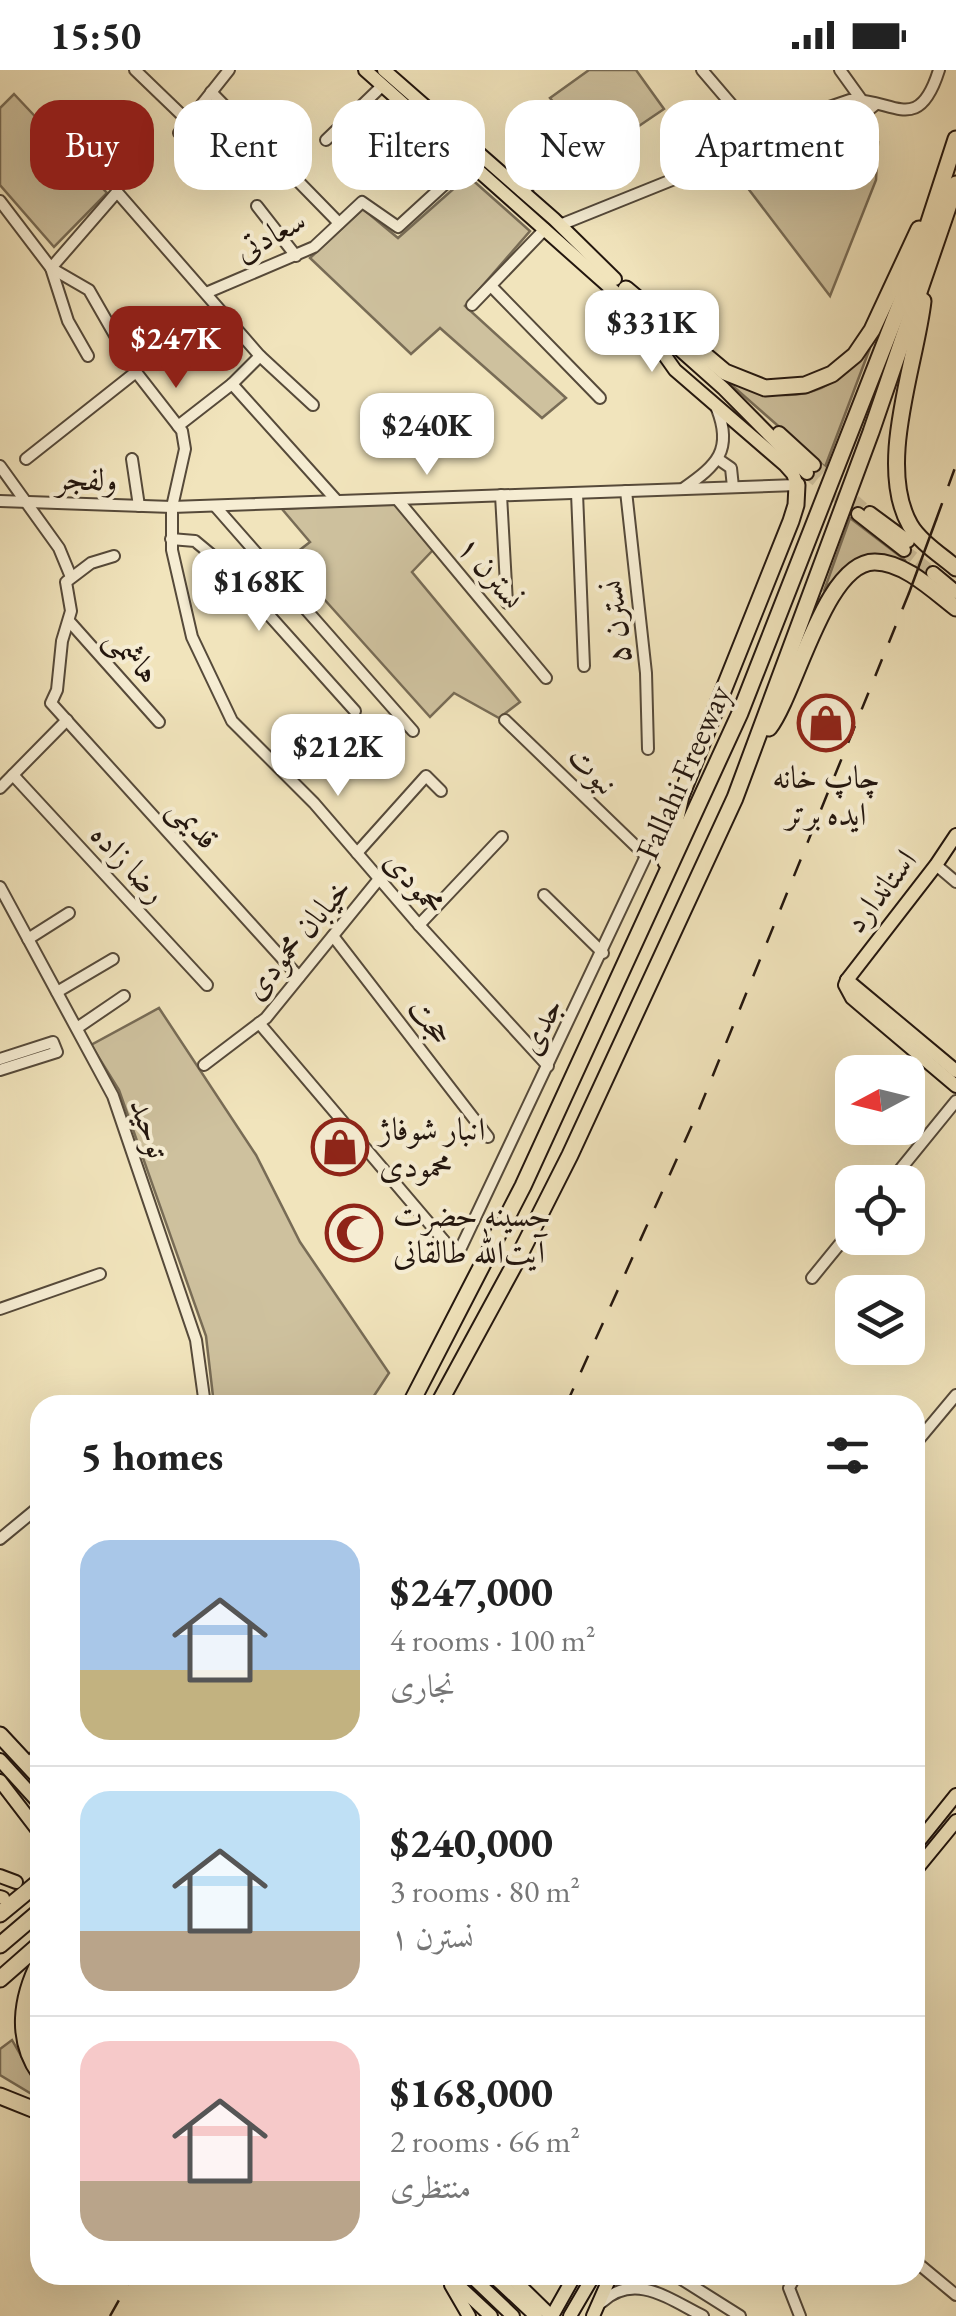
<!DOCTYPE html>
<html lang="en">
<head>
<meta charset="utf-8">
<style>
  :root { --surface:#fff; --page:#f2f2f2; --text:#222; --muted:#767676; --line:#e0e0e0; --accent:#8f2418 }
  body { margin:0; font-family:"EB Garamond",Amiri,serif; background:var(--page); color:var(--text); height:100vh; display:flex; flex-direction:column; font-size:38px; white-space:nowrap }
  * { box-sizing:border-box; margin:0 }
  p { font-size:32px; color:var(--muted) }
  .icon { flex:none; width:55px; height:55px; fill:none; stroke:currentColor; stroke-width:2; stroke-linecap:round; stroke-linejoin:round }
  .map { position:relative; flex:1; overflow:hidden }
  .details { position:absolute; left:30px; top:1325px; width:895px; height:890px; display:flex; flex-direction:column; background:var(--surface); border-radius:30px; box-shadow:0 10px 40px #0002 }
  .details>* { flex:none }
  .banner { position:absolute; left:30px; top:30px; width:898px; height:90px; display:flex; gap:20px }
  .needle { width:65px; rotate:263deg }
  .tools { position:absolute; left:835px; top:985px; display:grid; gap:20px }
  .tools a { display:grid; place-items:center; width:90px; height:90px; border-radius:20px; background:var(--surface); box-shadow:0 10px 40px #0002; font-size:50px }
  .price { position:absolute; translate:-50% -85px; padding:0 22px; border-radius:20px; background:#fff; color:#222; font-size:32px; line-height:65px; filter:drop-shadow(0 2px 5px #0008) }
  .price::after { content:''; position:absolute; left:50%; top:60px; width:30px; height:22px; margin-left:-15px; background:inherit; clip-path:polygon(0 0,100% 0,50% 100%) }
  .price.selected { background:var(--accent); color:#fff }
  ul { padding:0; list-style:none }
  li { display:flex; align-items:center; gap:30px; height:250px; padding:0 50px }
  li+li { border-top:2px solid var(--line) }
  li span { display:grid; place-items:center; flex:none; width:280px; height:200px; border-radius:30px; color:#555 }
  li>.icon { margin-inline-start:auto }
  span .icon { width:120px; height:120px; fill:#fffc; stroke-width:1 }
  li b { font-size:42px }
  h2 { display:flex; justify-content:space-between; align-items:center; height:120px; padding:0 50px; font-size:42px }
  .chip { padding:0 35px; border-radius:30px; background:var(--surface); box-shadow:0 10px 40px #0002; font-size:35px; line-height:90px }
  .chip.selected { background:var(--accent); color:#fff }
  .status { display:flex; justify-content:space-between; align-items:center; height:70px; padding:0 50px; background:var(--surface); direction:ltr }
  .status svg { height:28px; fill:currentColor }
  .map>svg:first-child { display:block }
</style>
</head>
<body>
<div class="status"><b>15:50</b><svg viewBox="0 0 49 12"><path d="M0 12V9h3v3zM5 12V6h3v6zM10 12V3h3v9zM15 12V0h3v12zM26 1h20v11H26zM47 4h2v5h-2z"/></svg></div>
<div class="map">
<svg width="956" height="2246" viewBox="0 0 956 2246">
  <rect width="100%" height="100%" fill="#f1e4bc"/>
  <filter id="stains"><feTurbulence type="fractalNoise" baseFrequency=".002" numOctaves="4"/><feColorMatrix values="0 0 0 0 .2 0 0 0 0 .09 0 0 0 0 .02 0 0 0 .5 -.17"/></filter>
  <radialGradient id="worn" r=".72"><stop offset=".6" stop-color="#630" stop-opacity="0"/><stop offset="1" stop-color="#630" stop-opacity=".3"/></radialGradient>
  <g fill="#cec19e" stroke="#786c56" stroke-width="2.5">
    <path d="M589,0H636L664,39L596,85L550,28Z"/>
    <path d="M14,24L107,123L54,177L0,115V38Z"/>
    <path d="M863,62L878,72L876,110L830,226L737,104Z"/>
    <path d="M468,106L530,161L465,236L566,328L542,348L440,258L411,284L310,188L363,139L398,168Z"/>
    <path d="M870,278L825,397L727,311C787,336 829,329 870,278Z"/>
    <path d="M397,431L433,480L412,502L520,632L499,648L454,623L430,647L288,489L310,472L282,439Z"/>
    <path d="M850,448L905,490L901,493L846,500L825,518Z"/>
    <path d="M159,938L256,1085L300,1172L389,1303L368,1335H214L206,1266L119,1020L91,975Z"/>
    <path d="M12,1970L32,2005L40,2012V2029L0,2005V1979Z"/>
  </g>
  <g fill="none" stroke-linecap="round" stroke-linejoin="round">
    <g stroke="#d2c5a2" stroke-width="12" stroke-dasharray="12 6" stroke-linecap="butt">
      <path d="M814,395L863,438"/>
      <path d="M807,403L848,436"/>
      <path d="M904,480L933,503"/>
    </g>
    <g stroke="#564a3a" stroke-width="14">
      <g id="minor">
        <path d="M135,0L188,51"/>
        <path d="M702,0L755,62"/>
        <path d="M840,0L863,32"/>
        <path d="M211,22L338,152"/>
        <path d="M179,63L229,0"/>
        <path d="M326,70L382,16"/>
        <path d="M719,91L738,68L850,30C893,28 918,67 939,0"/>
        <path d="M521,121L595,71"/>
        <path d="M0,131L51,198L68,251L88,286"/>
        <path d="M257,136L296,186"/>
        <path d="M560,155L719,91L746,90L856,50L876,34"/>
        <path d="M51,198L89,220L136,302L182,361L185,379L172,437V480L192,567L232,651L314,733L419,855L548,996"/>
        <path d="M51,198L117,122L260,286L313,335"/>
        <path d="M491,216L600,328"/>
        <path d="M206,223L314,177L362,132L398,157L469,92"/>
        <path d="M472,235L545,159"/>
        <path d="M232,314L337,431"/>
        <path d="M178,356L232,314L260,286"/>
        <path d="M26,389L136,302"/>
        <path d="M132,389L139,436"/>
        <path d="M718,389L731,398L733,417"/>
        <path d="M0,396L59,478L71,507"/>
        <path d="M684,418C717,395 733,380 717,339"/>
        <path d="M626,421L646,603L648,679"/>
        <path d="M577,423L584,596"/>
        <path d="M501,425L507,533"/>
        <path d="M397,429L546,608"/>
        <path d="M0,431L172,437L797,415"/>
        <path d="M215,436L413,661"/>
        <path d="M171,469L195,471L225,496L355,641"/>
        <path d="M114,486L91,493L66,512L71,541L62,571L57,620L51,633L299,907"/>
        <path d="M69,551L159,652"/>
        <path d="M505,650L646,786"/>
        <path d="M13,705L207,915"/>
        <path d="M0,718L67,650"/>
        <path d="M357,783L426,706L441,721"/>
        <path d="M936,795L956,812"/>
        <path d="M0,817L113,1026L196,1270L205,1335"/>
        <path d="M544,825L603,883"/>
        <path d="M419,855L502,767"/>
        <path d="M333,866L488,1067"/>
        <path d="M28,869L69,843"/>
        <path d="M57,922L113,889"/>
        <path d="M259,953L457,1186L646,786L672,755"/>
        <path d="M77,958L124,926"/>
        <path d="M0,989L53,972L57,982L0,1000"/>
        <path d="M204,995L266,948L379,809"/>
        <path d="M890,1112L956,1031"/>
        <path d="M812,1208L852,1159"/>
        <path d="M0,1239L100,1204"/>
        <path d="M915,1374L956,1325"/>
        <path d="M0,1469L40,1436"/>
        <path d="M28,1696L40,1679"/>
        <path d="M915,2191L956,2225"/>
        <path d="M675,2205L740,2246"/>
        <path d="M796,2205L789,2218L800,2246"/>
        <path d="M602,2232C635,2202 669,2229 703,2246"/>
      </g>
    </g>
    <g stroke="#23160e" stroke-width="16">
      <g id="major">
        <path d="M365,0L723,318L807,403"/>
        <path d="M384,0L554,149L615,209"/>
        <path d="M641,252L675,300L785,395L793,404L797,415"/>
        <path d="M779,363L814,395"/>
        <path d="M870,443L908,471"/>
        <path d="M858,444L904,480"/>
        <path d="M933,503L956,522"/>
        <path d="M847,910L936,795L956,765"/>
        <path d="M847,910L845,915L852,928L956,1016"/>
        <path d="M847,910L956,1001"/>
        <path d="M0,1690L40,1734"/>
        <path d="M0,1711L40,1763"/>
        <path d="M915,1776L956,1725"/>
        <path d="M915,1801L956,1751"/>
        <path d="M0,1806L16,1812"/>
        <path d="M0,1827L3,1828"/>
        <path d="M447,2205L491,2246"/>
        <path d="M470,2205L513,2246"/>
        <path d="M492,2205L536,2246"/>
        <path d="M509,2205L551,2246"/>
        <path d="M451,2215L469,2246"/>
        <path d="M552,2246L575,2205"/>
        <path d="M570,2246L594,2205"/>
        <path d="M593,2246L611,2205"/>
      </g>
    </g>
    <g stroke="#23160e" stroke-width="19">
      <g id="highway">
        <path d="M626,219L725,302L765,318L805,315L832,304L855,285L872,260L919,159"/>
        <path d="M923,231C916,294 876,395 910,455C919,471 942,486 956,498"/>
        <path d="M769,658C796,623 825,491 875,492C904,492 934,521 956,538"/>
        <path d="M666,792L681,726L791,451L796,435L797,415"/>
        <path d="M410,1335L523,1116L740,643L912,204L956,69"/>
        <path d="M438,1335L518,1188L570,1085L735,728L871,362L956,114"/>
        <path d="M0,1665L40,1708"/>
        <path d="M0,1844L40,1811"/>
        <path d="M0,1875L40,1841"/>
        <path d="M40,1891C21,1928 15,1969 40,2004"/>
        <path d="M0,1909L40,1874"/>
        <path d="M0,2026L40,2042"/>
      </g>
    </g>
    <use href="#minor" stroke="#f6edd3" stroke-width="10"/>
    <use href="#major" stroke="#f1e4bc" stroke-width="12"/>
    <use href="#highway" stroke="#f1e4bc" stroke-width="15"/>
    <path stroke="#23160e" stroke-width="2.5" d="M909,523L936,450"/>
    <g stroke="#23160e" stroke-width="2.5" stroke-dasharray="18 18" stroke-linecap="butt">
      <path d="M936,450L956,395"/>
      <path d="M566,1335L698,1042L909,523"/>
      <path d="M110,2246L133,2205"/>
    </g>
  </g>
  <defs>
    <g id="shop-ring" transform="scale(2.875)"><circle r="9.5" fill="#f6edd3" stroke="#8f2418" stroke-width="1.5"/><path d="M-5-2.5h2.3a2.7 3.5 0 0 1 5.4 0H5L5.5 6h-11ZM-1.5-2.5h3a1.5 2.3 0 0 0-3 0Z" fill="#8f2418"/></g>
    <g id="mosque-ring" transform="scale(2.875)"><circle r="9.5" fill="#f6edd3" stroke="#8f2418" stroke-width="1.5"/><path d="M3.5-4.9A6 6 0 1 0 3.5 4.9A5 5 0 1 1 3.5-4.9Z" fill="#8f2418"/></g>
  </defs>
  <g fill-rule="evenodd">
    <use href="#shop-ring" x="826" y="653"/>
    <use href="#shop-ring" x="340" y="1077"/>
    <use href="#mosque-ring" x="354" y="1163"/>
  </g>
  <g text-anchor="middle" stroke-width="8" stroke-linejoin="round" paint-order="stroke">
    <g font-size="32" fill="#23160e" stroke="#f6edd3">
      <text transform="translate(270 165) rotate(-28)" y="11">سعادتی</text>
      <text transform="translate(87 409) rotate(2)" y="11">ولفجر</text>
      <text transform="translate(491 502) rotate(50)" y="11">نسترن ۱</text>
      <text transform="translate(615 552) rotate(-96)" y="11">نسترن ۵</text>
      <text transform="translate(133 585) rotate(48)" y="11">هاشمی</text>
      <text transform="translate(593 700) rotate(44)" y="11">نبوت</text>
      <text transform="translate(683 702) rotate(-66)" y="11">Fallahi Freeway</text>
      <text transform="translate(194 753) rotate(48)" y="11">قدیمی</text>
      <text transform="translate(129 793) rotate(47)" y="11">رضا زاده</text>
      <text transform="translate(415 812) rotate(49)" y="11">محمودی</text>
      <text transform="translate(880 821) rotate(-52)" y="11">استاندارد</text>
      <text transform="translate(297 868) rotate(-50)" y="11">خیابان محمودی</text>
      <text transform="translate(431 951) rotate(52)" y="11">حجت</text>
      <text transform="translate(540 956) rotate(-64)" y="11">جدی</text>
      <text transform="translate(150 1058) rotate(70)" y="11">توحید</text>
    </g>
    <g font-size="32" fill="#23160e" stroke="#f6edd3" text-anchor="start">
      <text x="826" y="718" text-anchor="middle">چاپ خانه<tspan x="826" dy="37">ایده برتر</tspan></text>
      <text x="379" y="1070">انبار شوفاژ<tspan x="379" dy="37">محمودی</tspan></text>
      <text x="393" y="1156">حسینه حضرت<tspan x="393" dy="37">آیت‌الله طالقانی</tspan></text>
    </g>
  </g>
  <rect width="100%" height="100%" filter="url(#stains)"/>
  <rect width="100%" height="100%" fill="url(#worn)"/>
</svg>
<div class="tools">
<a><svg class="needle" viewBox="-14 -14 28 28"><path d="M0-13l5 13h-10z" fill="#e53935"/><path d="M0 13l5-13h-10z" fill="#767676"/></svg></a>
<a><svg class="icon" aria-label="locate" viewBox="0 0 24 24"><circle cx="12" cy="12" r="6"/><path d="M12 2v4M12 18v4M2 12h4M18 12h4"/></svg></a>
<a><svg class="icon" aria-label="layers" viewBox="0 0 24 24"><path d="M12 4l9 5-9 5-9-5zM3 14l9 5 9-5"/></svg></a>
</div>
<b class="price" style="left:652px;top:305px">$331K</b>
<b class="price selected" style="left:176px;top:321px">$247K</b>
<b class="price" style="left:427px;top:408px">$240K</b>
<b class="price" style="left:259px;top:564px">$168K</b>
<b class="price" style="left:338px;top:729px">$212K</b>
<div class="banner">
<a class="chip selected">Buy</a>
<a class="chip">Rent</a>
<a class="chip">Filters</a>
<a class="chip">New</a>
<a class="chip">Apartment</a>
</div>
<section class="details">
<h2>5 homes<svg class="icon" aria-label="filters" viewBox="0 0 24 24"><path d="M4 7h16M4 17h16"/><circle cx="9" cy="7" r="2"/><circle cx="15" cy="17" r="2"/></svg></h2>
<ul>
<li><span style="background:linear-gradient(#a9c7e8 65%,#c2b280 0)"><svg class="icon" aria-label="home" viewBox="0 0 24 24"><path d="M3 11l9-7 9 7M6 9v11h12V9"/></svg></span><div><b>$247,000</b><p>4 rooms · 100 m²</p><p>نجاری</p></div></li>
<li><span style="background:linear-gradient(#bfe0f5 70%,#b9a48a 0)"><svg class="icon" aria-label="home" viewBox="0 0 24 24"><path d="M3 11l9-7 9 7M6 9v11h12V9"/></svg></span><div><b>$240,000</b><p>3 rooms · 80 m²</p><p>نسترن ۱</p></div></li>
<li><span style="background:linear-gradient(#f6c9c9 70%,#b9a48a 0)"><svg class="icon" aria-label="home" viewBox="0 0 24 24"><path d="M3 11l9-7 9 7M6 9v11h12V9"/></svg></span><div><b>$168,000</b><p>2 rooms · 66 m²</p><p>منتظری</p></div></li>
</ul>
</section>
</div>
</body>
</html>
